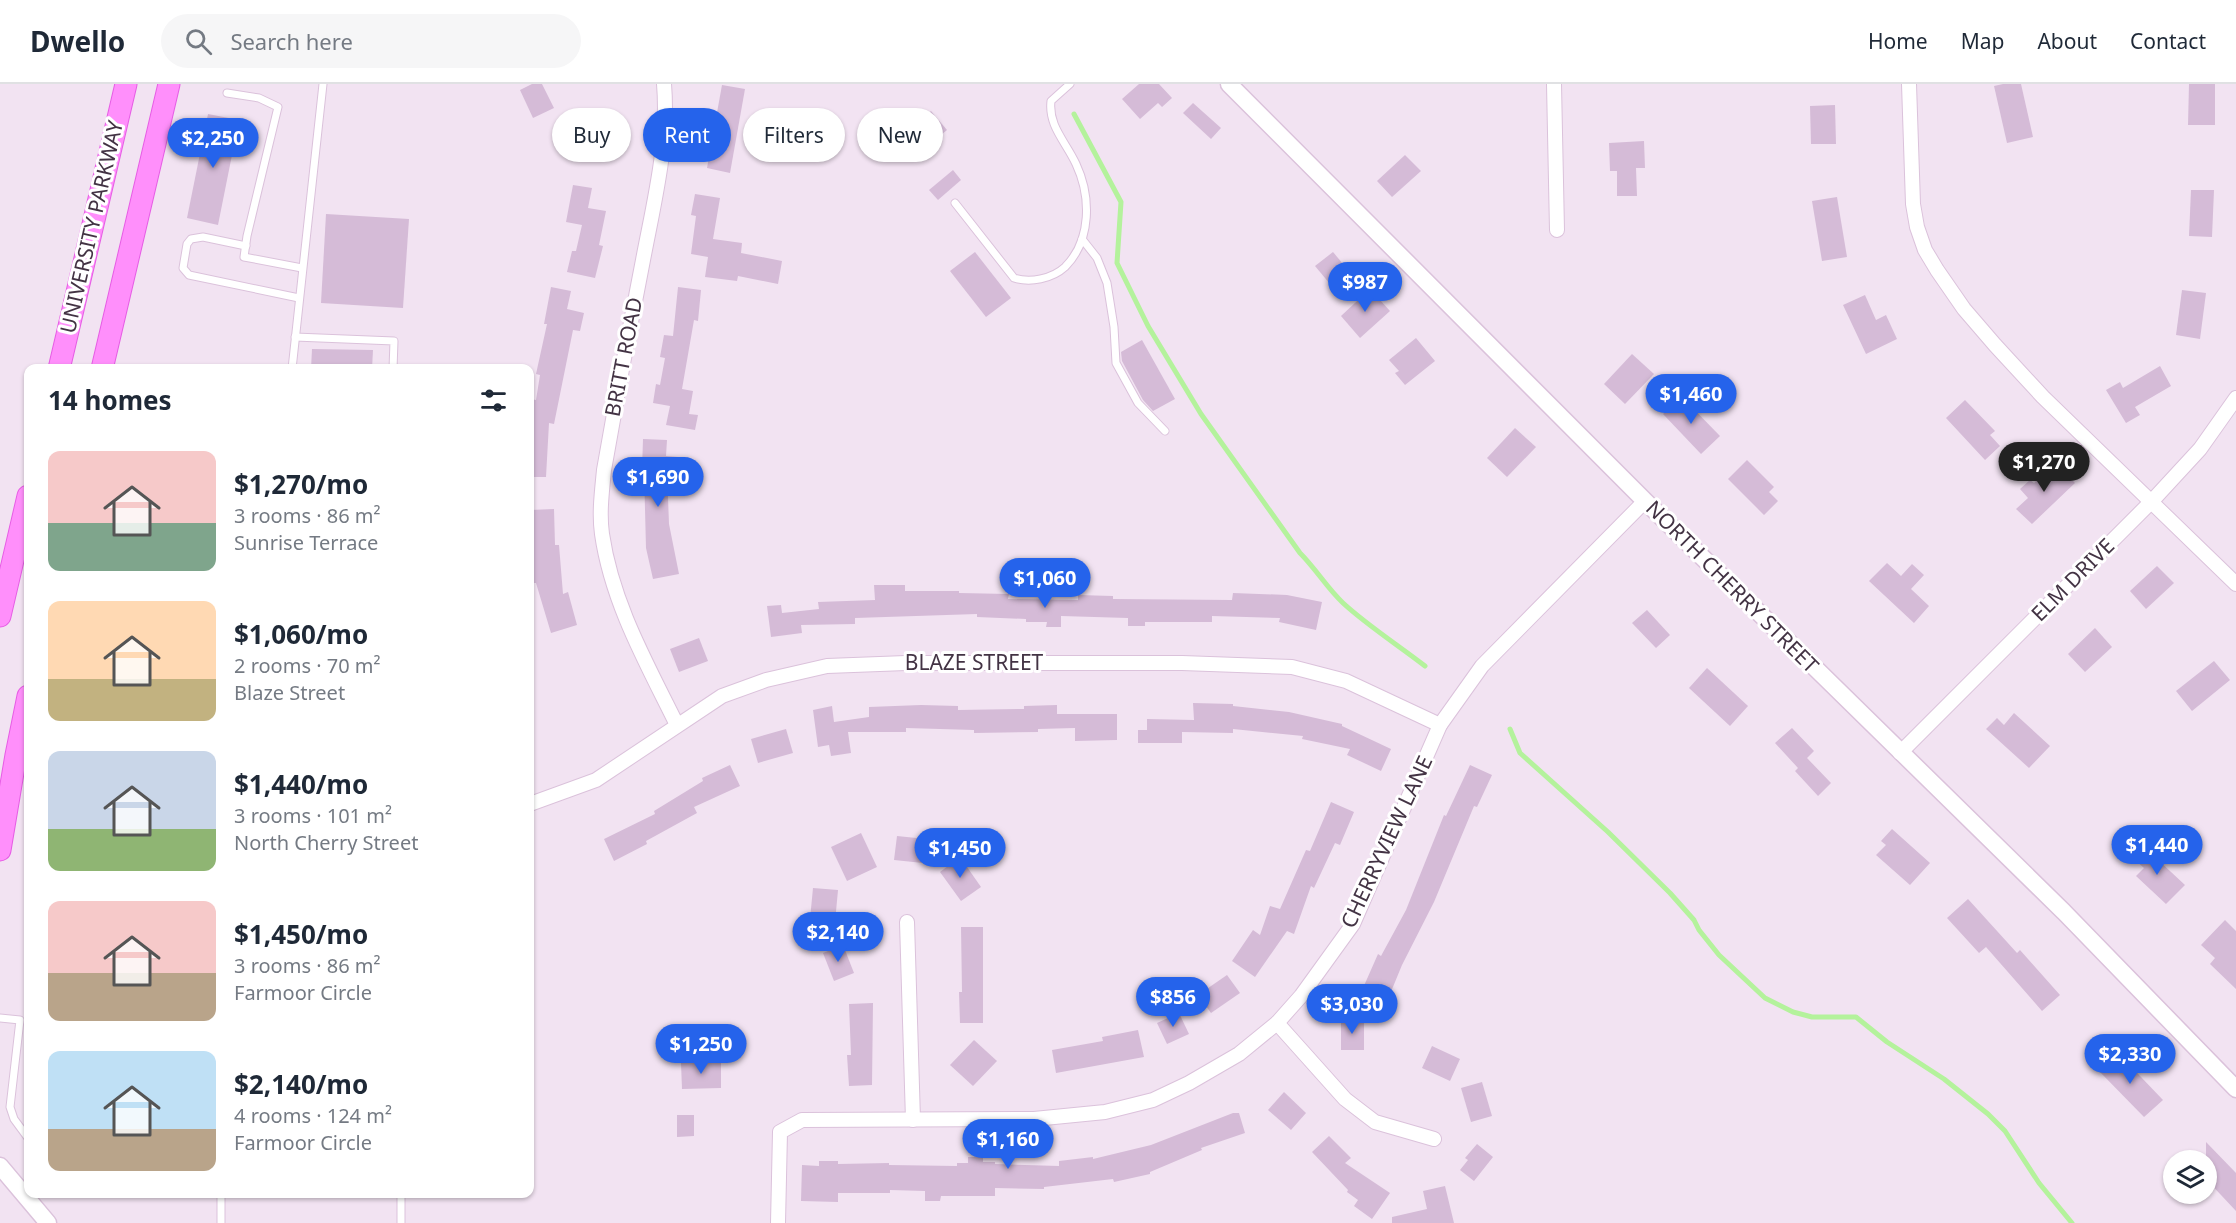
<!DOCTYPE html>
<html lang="en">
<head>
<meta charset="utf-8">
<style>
  :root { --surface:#fff; --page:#f6f6f7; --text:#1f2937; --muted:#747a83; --line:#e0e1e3; --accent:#2563eb }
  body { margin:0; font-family:"Noto Sans",sans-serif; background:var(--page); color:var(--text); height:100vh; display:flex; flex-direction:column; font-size:22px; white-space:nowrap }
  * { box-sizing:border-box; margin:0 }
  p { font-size:20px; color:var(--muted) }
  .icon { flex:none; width:33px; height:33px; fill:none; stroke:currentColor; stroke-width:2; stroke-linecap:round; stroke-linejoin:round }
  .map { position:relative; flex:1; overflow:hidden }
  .drawer { position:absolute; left:24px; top:280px; width:510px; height:834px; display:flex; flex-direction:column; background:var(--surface); border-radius:12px; box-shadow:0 2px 4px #0004 }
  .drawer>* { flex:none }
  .guide { position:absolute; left:552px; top:24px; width:570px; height:54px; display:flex; gap:12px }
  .tools { position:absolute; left:2163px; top:1066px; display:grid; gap:12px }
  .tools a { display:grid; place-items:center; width:54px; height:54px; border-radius:50%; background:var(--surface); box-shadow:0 2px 4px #0004; font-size:30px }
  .price { position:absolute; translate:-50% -51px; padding:0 14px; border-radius:21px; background:var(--accent); color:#fff; font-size:20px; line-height:39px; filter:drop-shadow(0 2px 3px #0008) }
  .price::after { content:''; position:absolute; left:50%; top:36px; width:18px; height:14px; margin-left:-9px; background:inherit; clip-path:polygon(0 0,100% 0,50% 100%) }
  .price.selected { background:#222; color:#fff }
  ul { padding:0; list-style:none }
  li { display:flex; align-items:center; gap:18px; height:150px; padding:0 24px }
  li span { display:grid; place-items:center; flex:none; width:168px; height:120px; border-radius:12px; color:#555 }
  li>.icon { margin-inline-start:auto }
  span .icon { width:72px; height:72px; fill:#fffc; stroke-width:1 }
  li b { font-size:26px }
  h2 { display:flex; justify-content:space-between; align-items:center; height:72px; padding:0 24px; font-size:26px }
  .chip { padding:0 21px; border-radius:27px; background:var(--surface); box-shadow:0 2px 4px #0004; font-size:21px; line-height:54px }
  .chip.selected { background:var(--accent); color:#fff }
  header { display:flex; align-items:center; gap:36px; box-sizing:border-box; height:84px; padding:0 30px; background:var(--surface); border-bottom:2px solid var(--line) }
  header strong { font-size:28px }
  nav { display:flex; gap:33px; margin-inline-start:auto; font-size:21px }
  .search { width:420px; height:54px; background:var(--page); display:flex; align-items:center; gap:15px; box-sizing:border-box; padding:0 21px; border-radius:33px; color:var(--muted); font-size:22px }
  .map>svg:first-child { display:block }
</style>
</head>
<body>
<header>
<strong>Dwello</strong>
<div class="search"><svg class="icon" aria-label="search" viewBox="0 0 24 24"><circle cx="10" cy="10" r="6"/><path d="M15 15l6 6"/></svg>Search here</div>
<nav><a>Home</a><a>Map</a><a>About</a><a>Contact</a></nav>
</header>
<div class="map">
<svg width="2236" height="1139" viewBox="0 0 2236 1139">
  <rect width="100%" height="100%" fill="#f2e3f2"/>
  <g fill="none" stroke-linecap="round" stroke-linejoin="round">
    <g stroke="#b4f29c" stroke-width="5">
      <path d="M1074,30L1121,118L1117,179L1148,242L1201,330L1300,469C1316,485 1327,504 1343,519C1368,542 1398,561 1425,582"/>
      <path d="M1510,645L1520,669L1608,748L1670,809L1694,836L1699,846L1719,871L1765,914L1793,928L1812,933H1856L1887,958L1944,995L1988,1030L2005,1047L2039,1099L2072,1139"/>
    </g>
  </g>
  <g fill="#d5bbd7">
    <path d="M532,0H542L554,24L533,34L520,6Z"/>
    <path d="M1139,0H1159L1172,14L1162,23L1158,19L1140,35L1122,15Z"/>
    <path d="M2003,0H2021L2033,53L2007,59L1994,2Z"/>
    <path d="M2189,0H2215V41H2188Z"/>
    <path d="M722,1L745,5L730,89L707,84Z"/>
    <path d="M1193,19L1221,44L1211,55L1183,29Z"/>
    <path d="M1835,21L1836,60H1811L1810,22Z"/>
    <path d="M931,27L947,46L930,60L914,42Z"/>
    <path d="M208,30L239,36L218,141L187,134Z"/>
    <path d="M586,39L620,48L613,71L580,62Z"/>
    <path d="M1644,57L1645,84H1636L1637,112H1617V87H1610L1609,59Z"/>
    <path d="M1405,71L1421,87L1392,113L1377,97Z"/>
    <path d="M953,86L961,96L938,116L929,106Z"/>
    <path d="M573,101L592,104L588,124L606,127L599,161L603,162L595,194L567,188L572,167H576L582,141L566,138Z"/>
    <path d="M2191,106H2214L2212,153L2189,152Z"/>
    <path d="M695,110L720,114L713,155L742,159L741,169L782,177L778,200L738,192L737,197L705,193L708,173L691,170L696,132L691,131Z"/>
    <path d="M1837,113L1847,173L1822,177L1812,117Z"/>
    <path d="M326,130L409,135L403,224L321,219Z"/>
    <path d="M975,168L1011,214L986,233L950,187Z"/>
    <path d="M1333,168L1348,186L1330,200L1315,182Z"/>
    <path d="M551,203L571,207L567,225L584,229L580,247L573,246L554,340L549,339L546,393H530V324L531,315L536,316L540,291L536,290L547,240H544Z"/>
    <path d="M678,203L701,206L698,237L694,236L682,305L693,307L689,330L698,331L695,346L666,341L670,322L653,319L656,300L660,301L665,274L660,273L664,251L673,252Z"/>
    <path d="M1370,205L1390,227L1360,254L1341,232Z"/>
    <path d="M2182,206L2206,209L2200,255L2176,251Z"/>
    <path d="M1865,211L1876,236L1886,231L1897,255L1866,270L1843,221Z"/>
    <path d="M1416,254L1435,277L1405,301L1395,289L1399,287L1389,276Z"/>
    <path d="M1142,256L1175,315L1153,327L1143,316L1122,277L1121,268Z"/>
    <path d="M312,265L373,266L372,285H311Z"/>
    <path d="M1632,270L1654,290L1625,320L1604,300Z"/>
    <path d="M2160,282L2171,302L2135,323L2140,331L2126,339L2106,306L2120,298L2123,304Z"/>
    <path d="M1681,312L1720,352L1701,370L1663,330Z"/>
    <path d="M1965,316L1995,347L1990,351L2000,362L1985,376L1946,334Z"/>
    <path d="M1515,344L1536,363L1507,393L1487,374Z"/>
    <path d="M643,355L667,356L666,372L678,373L677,387H667L669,440L679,490L653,495L646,464L644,386H642Z"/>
    <path d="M1747,376L1774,403L1769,408L1778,417L1764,431L1728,395Z"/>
    <path d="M2055,379L2075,399L2032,440L2016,425L2028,414L2020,405L2030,396L2034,399Z"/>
    <path d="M554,425L555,461H559L563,510L568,508L577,541L551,549L536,499H531L530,426Z"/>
    <path d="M1887,479L1901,492L1912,480L1924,491L1911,505L1929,522L1914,539L1869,497Z"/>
    <path d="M2157,482L2174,499L2146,525L2130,507Z"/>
    <path d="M874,501H905V507H959V509L1009,510L1008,515L1078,516V511L1113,512V515L1232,516L1233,509L1287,511L1322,518L1316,546L1279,538L1280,534L1212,532V538H1145V542H1128V534L1061,532V543H1046L1047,538H1026V535L977,533V530L855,534V540L801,541L802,549L771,553L767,522L781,521L782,529L819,525L818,518L875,516Z"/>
    <path d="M1647,526L1670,551L1656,564L1632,539Z"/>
    <path d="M2095,544L2112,563L2085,588L2068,570Z"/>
    <path d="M699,554L708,577L679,588L670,565Z"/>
    <path d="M2214,577L2230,596L2192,627L2176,607Z"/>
    <path d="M1707,584L1748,622L1730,642L1689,604Z"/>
    <path d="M1193,619L1233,620V622L1289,628L1342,640V642L1391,665L1381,687L1347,671L1350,665L1302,655L1303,652L1233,645V649L1182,648V659H1138V646H1147V635L1194,636Z"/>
    <path d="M921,621L958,622V626L1024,625V622L1057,621V630H1117V656L1075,657V644L1038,645V648L974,649V646L906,644V648H848L851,669L831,672L829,661L818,663L813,626L832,622L834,638L869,633V623Z"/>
    <path d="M2014,629L2050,662L2029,684L1986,645L1997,634L2004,641Z"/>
    <path d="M1792,644L1814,667L1807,674L1831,699L1818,712L1795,687L1798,684L1775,659Z"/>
    <path d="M786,645L793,669L758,679L751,655Z"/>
    <path d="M730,681L740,702L694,723L697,729L646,757L647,760L614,777L604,755L655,730L654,727L703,697L702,694Z"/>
    <path d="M1470,681L1492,691L1477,723L1474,722L1434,818L1402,881L1388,915L1363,904L1378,870L1381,872L1406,826L1444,731L1446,732Z"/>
    <path d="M1331,718L1354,728L1340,761L1335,759L1314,804L1311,802L1294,850L1287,847L1255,893L1232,877L1253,846L1260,851L1270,822L1280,825L1306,766L1310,767Z"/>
    <path d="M1892,745L1930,779L1910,801L1876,771L1886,761L1881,757Z"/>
    <path d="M861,749L877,783L847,797L831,763Z"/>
    <path d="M897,752L926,755L923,779L894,776Z"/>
    <path d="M2142,761L2185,801L2166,820L2136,792L2144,784L2131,772Z"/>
    <path d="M960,773L981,803L961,817L940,788Z"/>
    <path d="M813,804L838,806L835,838L810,835Z"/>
    <path d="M1968,815L2017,869L2020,866L2060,911L2042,927L1986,863L1979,869L1947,834Z"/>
    <path d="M2225,836L2236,847V905L2210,880L2215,874L2201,861Z"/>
    <path d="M961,843H983V939H960L959,908H962Z"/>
    <path d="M843,861L854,889L834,897L823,869Z"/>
    <path d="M1227,891L1240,909L1211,929L1198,911Z"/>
    <path d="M873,919L872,1001L849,1002L847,971H851L849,920Z"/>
    <path d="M1179,929L1189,950L1167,960L1157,939Z"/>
    <rect x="1341" y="935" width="23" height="31"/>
    <path d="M1138,946L1144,973L1056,989L1052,966L1103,957L1102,953Z"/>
    <path d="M974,956L997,977L973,1002L950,981Z"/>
    <path d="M1432,962L1460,975L1450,997L1422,984Z"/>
    <path d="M2117,968L2163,1016L2144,1033L2098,986Z"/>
    <path d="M721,978V1004L682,1005L681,979Z"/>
    <path d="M1482,998L1492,1032L1471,1038L1461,1004Z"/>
    <path d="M1284,1008L1306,1029L1291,1046L1268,1026Z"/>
    <path d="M1233,1029H1239L1245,1049L1201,1064L1202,1066L1150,1088V1090L1114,1098L1113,1095L1044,1103V1105L995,1104V1112H941L940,1117H925V1107L890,1106V1109H838V1118L801,1117L802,1081L819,1082V1077H838V1080L889,1079V1081L957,1082V1079H968V1073H983V1078H995V1080L1059,1082V1077L1093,1073V1075L1151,1061Z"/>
    <path d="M677,1031H694V1052L677,1053Z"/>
    <path d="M1329,1052L1351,1074L1345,1079L1390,1109L1372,1135L1354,1122L1358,1116L1347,1108L1348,1106L1312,1068Z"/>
    <path d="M2206,1058L2236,1089V1127L2206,1095Z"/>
    <path d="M1477,1060L1493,1073L1474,1097L1460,1086L1468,1076L1465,1074Z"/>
    <path d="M1445,1102L1454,1139H1392V1133L1427,1125L1423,1107Z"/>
  </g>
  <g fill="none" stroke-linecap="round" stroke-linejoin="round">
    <g stroke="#dbc2db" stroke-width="9">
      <g id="service">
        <path d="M227,9L259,14L278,23L247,152L244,173L302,184"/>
        <path d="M955,119L1014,194C1030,199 1052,195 1065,183C1092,156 1091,112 1076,80C1066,58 1048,42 1051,17L1070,0"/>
        <path d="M1082,155L1097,174L1107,199L1114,243L1116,279L1138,319L1165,347"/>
        <path d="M246,162L203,153L191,155L187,160L183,184L189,191L299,214"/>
        <path d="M295,253L394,257L393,285"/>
        <path d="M292,285L323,0"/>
        <path d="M20,684L28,674"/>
        <path d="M0,934L20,936L10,1023L14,1035L28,1054"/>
        <path d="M221,1110V1139"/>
        <path d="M401,1139V1110"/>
      </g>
    </g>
    <g stroke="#dbc2db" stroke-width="16">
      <g id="minor">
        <path d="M664,0C669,59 654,118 643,176C629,246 616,316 604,386C602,407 599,429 602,450C612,519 647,580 677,641"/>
        <path d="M1554,0L1557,146"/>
        <path d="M1909,0L1913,120L1917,143L1925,166L1937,186L1964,225L1995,261L2043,313L2236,500"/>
        <path d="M1900,669L2152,417L2200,365L2236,314"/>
        <path d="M530,720L596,696L722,612L766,596L827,582L906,579H1182L1292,583L1346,597L1440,641"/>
        <path d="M907,838L913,1036"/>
        <path d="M1277,939L1345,1015L1375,1038L1434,1055"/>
        <path d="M778,1139L780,1048L802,1036L1034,1035L1105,1028L1153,1016L1189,999L1239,970L1277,939L1301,912L1353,840L1440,641L1482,582L1645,417"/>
      </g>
    </g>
    <g stroke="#dbc2db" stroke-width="19">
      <g id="tertiary">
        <path d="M1229,0L1645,417L2064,828L2236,1005"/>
        <path d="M0,1082L48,1139"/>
      </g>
    </g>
    <g stroke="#e65de4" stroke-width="23">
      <g id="primary">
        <path d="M59,285L126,0"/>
        <path d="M102,285L169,0"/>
        <path d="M0,532L28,412"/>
        <path d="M0,766L16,671L28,612"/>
      </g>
    </g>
    <use href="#service" stroke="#fff" stroke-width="7"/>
    <use href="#minor" stroke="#fff" stroke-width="14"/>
    <use href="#tertiary" stroke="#fff" stroke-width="16"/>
    <use href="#primary" stroke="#ff8ffb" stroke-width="21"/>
  </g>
  <g text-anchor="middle" stroke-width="6" stroke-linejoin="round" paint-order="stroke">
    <g font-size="21" fill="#433344" stroke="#fff">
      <text transform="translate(92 143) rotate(-77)" y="7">UNIVERSITY PARKWAY</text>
      <text transform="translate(624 273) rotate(-79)" y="7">BRITT ROAD</text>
      <text transform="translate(2073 496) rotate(-45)" y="7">ELM DRIVE</text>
      <text transform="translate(1732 503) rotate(45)" y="7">NORTH CHERRY STREET</text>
      <text x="974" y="586">BLAZE STREET</text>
      <text transform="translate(1387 758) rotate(-65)" y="7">CHERRYVIEW LANE</text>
    </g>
  </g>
</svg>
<div class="tools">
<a><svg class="icon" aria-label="layers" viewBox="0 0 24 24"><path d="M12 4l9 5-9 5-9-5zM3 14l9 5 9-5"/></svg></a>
</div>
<b class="price" style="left:213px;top:85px">$2,250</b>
<b class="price" style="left:1365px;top:229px">$987</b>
<b class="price" style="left:1691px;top:341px">$1,460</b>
<b class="price selected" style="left:2044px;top:409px">$1,270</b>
<b class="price" style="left:658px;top:424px">$1,690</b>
<b class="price" style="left:1045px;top:525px">$1,060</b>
<b class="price" style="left:2157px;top:792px">$1,440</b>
<b class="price" style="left:960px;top:795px">$1,450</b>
<b class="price" style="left:838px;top:879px">$2,140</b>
<b class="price" style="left:1173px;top:944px">$856</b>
<b class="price" style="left:1352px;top:951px">$3,030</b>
<b class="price" style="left:701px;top:991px">$1,250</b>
<b class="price" style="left:2130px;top:1001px">$2,330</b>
<b class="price" style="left:1008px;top:1086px">$1,160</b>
<div class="guide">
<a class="chip">Buy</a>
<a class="chip selected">Rent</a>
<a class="chip">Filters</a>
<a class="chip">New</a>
</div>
<section class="drawer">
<h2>14 homes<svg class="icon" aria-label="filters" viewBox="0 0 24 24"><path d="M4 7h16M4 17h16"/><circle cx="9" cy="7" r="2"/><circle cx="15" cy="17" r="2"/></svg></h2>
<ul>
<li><span style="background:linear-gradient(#f6c9c9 60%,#7fa58c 0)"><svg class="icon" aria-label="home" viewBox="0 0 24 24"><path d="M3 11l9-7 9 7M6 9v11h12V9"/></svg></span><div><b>$1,270/mo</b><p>3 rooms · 86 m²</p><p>Sunrise Terrace</p></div></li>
<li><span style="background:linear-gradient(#ffd9b3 65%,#c2b280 0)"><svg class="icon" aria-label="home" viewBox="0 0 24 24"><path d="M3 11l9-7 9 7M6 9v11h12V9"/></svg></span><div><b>$1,060/mo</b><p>2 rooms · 70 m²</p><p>Blaze Street</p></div></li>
<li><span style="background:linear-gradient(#c9d6e8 65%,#8fb573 0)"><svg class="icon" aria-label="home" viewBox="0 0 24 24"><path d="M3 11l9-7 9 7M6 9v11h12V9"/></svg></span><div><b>$1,440/mo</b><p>3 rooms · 101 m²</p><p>North Cherry Street</p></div></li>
<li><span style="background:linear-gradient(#f6c9c9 60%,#b9a48a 0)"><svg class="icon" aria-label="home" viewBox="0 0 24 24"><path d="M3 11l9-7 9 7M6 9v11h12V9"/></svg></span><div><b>$1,450/mo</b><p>3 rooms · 86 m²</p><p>Farmoor Circle</p></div></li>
<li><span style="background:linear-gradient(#bfe0f5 65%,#b9a48a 0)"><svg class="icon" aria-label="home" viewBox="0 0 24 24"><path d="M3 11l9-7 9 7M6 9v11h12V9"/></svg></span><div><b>$2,140/mo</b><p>4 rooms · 124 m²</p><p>Farmoor Circle</p></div></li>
</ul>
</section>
</div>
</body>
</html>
